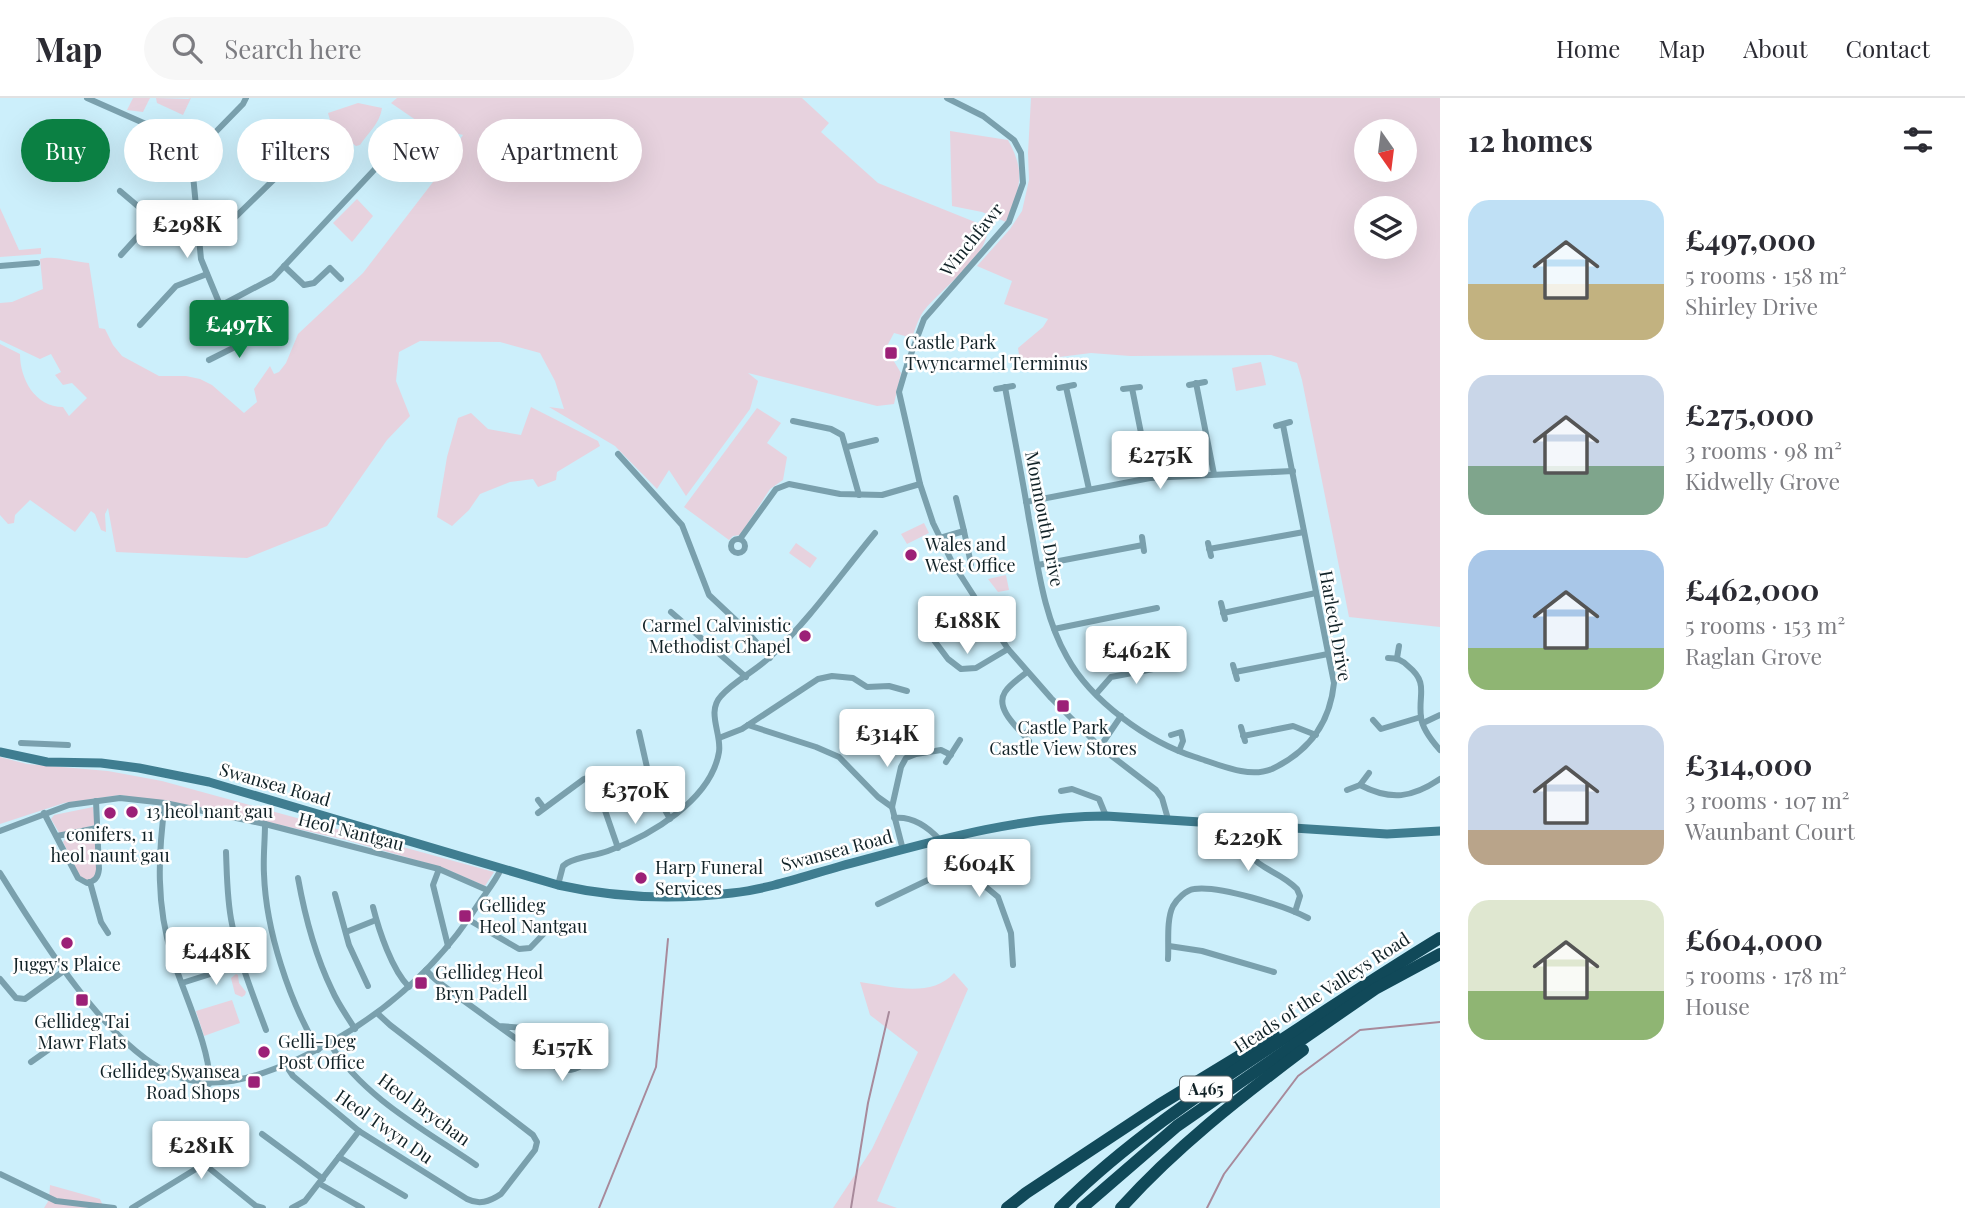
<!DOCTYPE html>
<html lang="en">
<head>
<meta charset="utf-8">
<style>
  :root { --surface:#fff; --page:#f7f7f7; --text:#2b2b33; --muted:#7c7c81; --line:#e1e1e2; --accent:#0b8043 }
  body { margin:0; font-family:"Playfair Display",serif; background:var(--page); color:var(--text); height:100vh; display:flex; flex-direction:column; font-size:26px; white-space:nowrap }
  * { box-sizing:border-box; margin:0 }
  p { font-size:23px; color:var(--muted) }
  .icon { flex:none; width:38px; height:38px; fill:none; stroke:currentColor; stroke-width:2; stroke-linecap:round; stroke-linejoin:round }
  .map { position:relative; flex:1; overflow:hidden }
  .sheet { display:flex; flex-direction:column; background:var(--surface); width:525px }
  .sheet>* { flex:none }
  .guide { position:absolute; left:21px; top:21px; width:665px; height:63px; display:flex; gap:14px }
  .needle { width:46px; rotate:166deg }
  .controls { position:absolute; left:1354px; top:21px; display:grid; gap:14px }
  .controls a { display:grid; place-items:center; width:63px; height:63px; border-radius:50%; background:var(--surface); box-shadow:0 7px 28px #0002; font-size:35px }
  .price { position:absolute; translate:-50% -60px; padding:0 16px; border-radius:7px; background:#fff; color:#222; font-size:23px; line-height:46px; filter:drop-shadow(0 2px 4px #0008) }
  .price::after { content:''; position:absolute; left:50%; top:42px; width:21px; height:16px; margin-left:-10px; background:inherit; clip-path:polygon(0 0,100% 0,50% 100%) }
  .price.selected { background:var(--accent); color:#fff }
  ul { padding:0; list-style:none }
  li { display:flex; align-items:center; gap:21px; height:175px; padding:0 28px }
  li span { display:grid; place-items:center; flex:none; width:196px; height:140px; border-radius:21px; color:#555 }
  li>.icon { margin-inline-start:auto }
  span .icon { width:84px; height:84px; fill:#fffc; stroke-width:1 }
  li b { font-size:30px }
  h2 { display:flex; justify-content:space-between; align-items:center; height:84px; padding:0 28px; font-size:30px }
  .tag { padding:0 24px; border-radius:32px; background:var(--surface); box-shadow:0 7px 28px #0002; font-size:24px; line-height:63px }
  .tag.selected { background:var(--accent); color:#fff }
  header { display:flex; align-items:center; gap:42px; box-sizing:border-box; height:98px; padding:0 35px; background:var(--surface); border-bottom:2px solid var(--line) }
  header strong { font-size:33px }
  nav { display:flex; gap:38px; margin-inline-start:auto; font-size:24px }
  .search { width:490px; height:63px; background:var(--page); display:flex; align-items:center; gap:18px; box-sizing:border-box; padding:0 24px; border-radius:38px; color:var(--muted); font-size:26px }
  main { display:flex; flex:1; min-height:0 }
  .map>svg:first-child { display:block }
</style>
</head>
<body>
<header>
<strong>Map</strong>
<div class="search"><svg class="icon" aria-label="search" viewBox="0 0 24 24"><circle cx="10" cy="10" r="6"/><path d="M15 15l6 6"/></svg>Search here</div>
<nav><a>Home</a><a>Map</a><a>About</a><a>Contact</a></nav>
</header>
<main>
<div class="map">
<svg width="1440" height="1110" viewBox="0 0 1440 1110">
  <rect width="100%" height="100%" fill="#cceffb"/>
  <g fill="#e7d2de" fill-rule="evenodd">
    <path d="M133,0H150L143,14L127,12Z"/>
    <path d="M156,0L188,1L191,0L183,17L157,5Z"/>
    <path d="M397,0H802L829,25L821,34L878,85L980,126L987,131C990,157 938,193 923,214C918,221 915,232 912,240L894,235L886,250L901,275L894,306L877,308L748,275L758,283L750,311L686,398L669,372L657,391L615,348L549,309L564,311L555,283L540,255L500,244L420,243L399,254L396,283L410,318L387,342L327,428L247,460L116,454L108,410L105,416L106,434L101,432L95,416L91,413L75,434L30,402L15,417L14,425L8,426L0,417V246L20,256C20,281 35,309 63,309L69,318L87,300L72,285L63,287L55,277L61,274L51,256L40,261L0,242V205L12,204L43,191L40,161C54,157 74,164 89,165L99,230L105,231L113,247L122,258L159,278H186L200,281L212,287L244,315L257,304L254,291L270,268L274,276L279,274L286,265L298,236L363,175L433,84L436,75L463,37L423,27L391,5Z"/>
    <path d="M1031,0H1440V529L1349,519L1302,282L1297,265L1271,257L1130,258L1091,255L1020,264L1018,250L1043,229L1048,221L1004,206L1012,183L977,168L1010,131L1022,113L1029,82L1028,55ZM1367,33H1405V72H1367ZM1367,110H1405V149H1367Z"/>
    <path d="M358,5L382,10C380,25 368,35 360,47L356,48L326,26L330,22L328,15Z"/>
    <path d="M950,33L1008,42C1027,76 1019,91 1006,124L982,114L952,108Z"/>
    <path d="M357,101L373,118L352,144L333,125Z"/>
    <path d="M0,110L19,152L41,150V156L0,159Z"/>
    <path d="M1261,264L1266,287L1236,293L1232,270Z"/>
    <path d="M531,309L598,343L600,348L557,374L556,382L538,389L533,381L510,384L480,396L469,412L452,428L437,419L447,359L458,320L471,315L488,331L521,337Z"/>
    <path d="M757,310L781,325L767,345L787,359L783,382L770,391L740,437L733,438L729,442L684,409Z"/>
    <path d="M924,425L929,435L907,446L901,436Z"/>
    <path d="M796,445L817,460L810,470L789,455Z"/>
    <path d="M1006,477L1009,492L998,494L988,481Z"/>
    <path d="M0,659L27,666L108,673L162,683L494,774L485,788L444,770L346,742L215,712L120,697L64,705L0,726Z"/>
    <path d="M93,709L95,727L60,736L51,721L54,717Z"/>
    <path d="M93,734L96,738L97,778L87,784L79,777L63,744L67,738Z"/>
    <path d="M954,875L968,891L877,1103L897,1110H833L872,1051L918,954L870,917L860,884C890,888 931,901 954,875Z"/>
    <path d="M236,876L238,877L239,885L246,894L245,897L242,899L235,896L231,880Z"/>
    <path d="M232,902L240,925L204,938L196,913Z"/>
    <path d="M50,1087L100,1101L104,1110H44L49,1102Z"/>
  </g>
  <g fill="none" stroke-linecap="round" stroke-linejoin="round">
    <g stroke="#a88a9b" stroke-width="2">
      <path d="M599,1110L656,969L668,841"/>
      <path d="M851,1110L868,1005L889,914"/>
      <path d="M1207,1110L1224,1076L1298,978L1360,932L1440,924"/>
    </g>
    <g stroke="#7aa0ad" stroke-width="6">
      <path d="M87,0L164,34L181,52L193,77L201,161L237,248"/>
      <path d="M947,0L983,18L1014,42L1021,55L1023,85L1009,124L924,221L907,267L899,294L920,386L933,425L952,464L1008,551L1051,600L1100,649L1156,692L1162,700L1168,721"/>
      <path d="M185,60L198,52L243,6L246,0"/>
      <path d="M120,93L153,121"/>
      <path d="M198,136L219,135L300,56"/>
      <path d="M121,157L160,114L170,109L196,107"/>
      <path d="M0,168L37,165"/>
      <path d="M284,168L304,187L314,185L330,170L341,181"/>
      <path d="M220,208L273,180L390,55L395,54L405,62"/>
      <path d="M140,227L176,188L207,176"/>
      <path d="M209,262L257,238"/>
      <path d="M1196,285L1214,376"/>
      <path d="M1189,287L1205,284"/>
      <path d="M1005,289C1013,333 1022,377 1029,421C1038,467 1043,517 1067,559C1091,603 1148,644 1195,659C1218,666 1248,681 1272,671C1308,654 1330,625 1334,585L1283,327"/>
      <path d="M1066,289L1089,391"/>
      <path d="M1059,290L1074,287"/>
      <path d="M1132,290L1150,380"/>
      <path d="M996,291L1013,288"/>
      <path d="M1123,291L1140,289"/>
      <path d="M793,323L831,331L842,337L859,397"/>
      <path d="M1276,328L1290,324"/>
      <path d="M847,349L876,342"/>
      <path d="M618,356L682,427L709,497L742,528L770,560"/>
      <path d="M956,400L964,433"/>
      <path d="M1026,404L1150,380L1293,373"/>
      <path d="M1142,439L1144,453"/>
      <path d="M940,440L964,433L971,466"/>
      <path d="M740,441L776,391L789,386L840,396L882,397L920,386"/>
      <circle cx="738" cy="448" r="7"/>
      <path d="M1208,445L1211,458"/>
      <path d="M1209,451L1304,434"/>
      <path d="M1038,467L1143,447"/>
      <path d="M1221,505L1225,521"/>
      <path d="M671,514L746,579"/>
      <path d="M1223,515L1316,495"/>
      <path d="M1054,531L1157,510"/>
      <path d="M930,537L948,561L961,571L976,570L1008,551"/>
      <path d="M1388,560C1397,560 1402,562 1408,568C1429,585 1418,596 1421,619C1422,631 1432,643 1440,652"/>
      <path d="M1397,560L1399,548"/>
      <path d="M1233,567L1237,581"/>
      <path d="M1027,574C1020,580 1010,586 1005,594C994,611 1019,631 1029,643"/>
      <path d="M1235,574L1328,556"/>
      <path d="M1096,596L1111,579L1169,568"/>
      <path d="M1373,622L1381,631L1421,619"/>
      <path d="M1423,625L1440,617"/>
      <path d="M748,627L816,649L839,659L878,699L892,709"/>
      <path d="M1241,629L1245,643"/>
      <path d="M639,634L651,687L670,721"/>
      <path d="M1024,637L1032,628"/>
      <path d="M1171,637L1181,634L1183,643L1179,653"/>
      <path d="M1243,638L1293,628L1316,637"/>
      <path d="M719,640L742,631L818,581L832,578L853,580L867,589L889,588L907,593"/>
      <path d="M21,645L68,647"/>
      <path d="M1100,649L1121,618"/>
      <path d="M946,664L960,642"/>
      <path d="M1360,687C1391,703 1412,700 1440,681"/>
      <path d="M1347,692L1360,687L1369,675"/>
      <path d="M1061,693L1072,691L1099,701L1106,718"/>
      <path d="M538,702L544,710"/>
      <path d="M165,705C158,757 156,807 172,858C181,889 213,956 209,986"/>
      <path d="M44,715L78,780L87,785C95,783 98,780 99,771L96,703"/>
      <path d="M538,715L584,681L593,678L618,750"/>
      <path d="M894,720C912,718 928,729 940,742"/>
      <path d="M265,726C265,743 263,759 264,776C266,833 289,902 318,952"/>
      <path d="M1245,727C1240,772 1273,766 1297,791L1300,798L1295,814"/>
      <path d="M0,733L69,707L120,700L165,705L265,726L439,771L487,792"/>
      <path d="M57,738L97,730"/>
      <path d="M950,741L963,770L998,799L1011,835L1013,867"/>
      <path d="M903,752L892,709L901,669L906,660L916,656L941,652L951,657"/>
      <path d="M226,754C227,779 227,803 232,826C239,863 253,897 266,932"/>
      <path d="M439,771L433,787L448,848"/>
      <path d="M0,775C38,836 104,944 169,975C212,995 255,980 296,962C372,927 436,874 481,802C488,792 496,782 501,771"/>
      <path d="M298,780C305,819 315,857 332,892C338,906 347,918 355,931"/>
      <path d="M90,784L101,824L108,835"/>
      <path d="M558,787L563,768L567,765C580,758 595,758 608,753C650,738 711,702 719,654C722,636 706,614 721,598C735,582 756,573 771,558C810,521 841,476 875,435"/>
      <path d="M335,796L349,847L368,888"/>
      <path d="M878,806L928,782L963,770"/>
      <path d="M373,809C379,833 392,872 409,889"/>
      <path d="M469,822L519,851L530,850L556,823"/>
      <path d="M346,834L376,822"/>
      <path d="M1169,848L1202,853L1274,874"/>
      <path d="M1168,861C1169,846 1166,822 1173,808C1177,801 1186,792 1194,791C1219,787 1285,808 1308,820"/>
      <path d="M426,872C435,883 448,891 460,900C481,915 501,930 522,945C533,953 545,965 558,970C581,980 605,951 580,934L499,928"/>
      <path d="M0,881L16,900L25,901L65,872"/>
      <path d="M182,885L242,866"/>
      <path d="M330,946C364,1000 425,1032 476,1067"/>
      <path d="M31,964L48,952"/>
      <path d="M285,966L293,978L359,1033L467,1101C479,1107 489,1104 501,1096L535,1052L537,1044L533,1037L390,927L377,915"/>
      <path d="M262,1036L323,1081"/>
      <path d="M339,1059L405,1098"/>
      <path d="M0,1076L56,1103L114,1110"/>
      <path d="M320,1086L362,1110"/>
      <path d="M132,1110L204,1066L256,1108L263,1110"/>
      <path d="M292,1110L305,1103L359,1033"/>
    </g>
    <path stroke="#3f7d90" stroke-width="9" d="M0,654L47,664L101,665L139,670L209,684L558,787C616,800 674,802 732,795C769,791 805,778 841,768C927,745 1017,718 1106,718L1387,736L1440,733"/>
    <g stroke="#114959" stroke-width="12">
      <path d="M1007,1110L1026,1095L1159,1007L1274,937"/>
      <path d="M1060,1110C1124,1046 1199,996 1275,946C1330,910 1384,874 1440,840"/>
      <path d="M1082,1110L1177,1028L1375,891L1440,856"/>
      <path d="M1121,1110C1175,1050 1239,1000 1303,952"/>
    </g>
  </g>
  <g fill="#9c2077" stroke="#fff" stroke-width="2.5">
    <rect x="884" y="248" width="14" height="14" rx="3.5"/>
    <circle cx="911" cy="457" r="7"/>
    <circle cx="805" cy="538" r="7"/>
    <rect x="1056" y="601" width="14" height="14" rx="3.5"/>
    <circle cx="132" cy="714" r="7"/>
    <circle cx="110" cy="715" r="7"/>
    <circle cx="641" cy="780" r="7"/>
    <rect x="458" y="811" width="14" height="14" rx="3.5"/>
    <circle cx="67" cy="845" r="7"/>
    <rect x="414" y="878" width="14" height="14" rx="3.5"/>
    <rect x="75" y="895" width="14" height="14" rx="3.5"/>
    <circle cx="264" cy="954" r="7"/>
    <rect x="247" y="977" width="14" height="14" rx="3.5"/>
  </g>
  <g text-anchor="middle" stroke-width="5" stroke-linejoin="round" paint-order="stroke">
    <rect fill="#fff" stroke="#586468" stroke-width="2" x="1180" y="978.5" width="52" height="25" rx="5"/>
    <g font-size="16" font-weight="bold" fill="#112227">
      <text x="1206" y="997">A465</text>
    </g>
    <g font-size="18" fill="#112227" stroke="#fff">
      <text transform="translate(972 142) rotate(-51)" y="6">Winchfawr</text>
      <text transform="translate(1044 421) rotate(79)" y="6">Monmouth Drive</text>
      <text transform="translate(1335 528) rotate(80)" y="6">Harlech Drive</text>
      <text transform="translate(275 687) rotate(16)" y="6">Swansea Road</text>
      <text transform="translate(351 734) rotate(14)" y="6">Heol Nantgau</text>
      <text transform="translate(837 753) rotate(-15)" y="6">Swansea Road</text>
      <text transform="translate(1322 895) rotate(-33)" y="6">Heads of the Valleys Road</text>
      <text transform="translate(424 1012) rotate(36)" y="6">Heol Brychan</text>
      <text transform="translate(384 1029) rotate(35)" y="6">Heol Twyn Du</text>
    </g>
    <g font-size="18" fill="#112227" stroke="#fff" text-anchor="start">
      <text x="905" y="251">Castle Park<tspan x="905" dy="21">Twyncarmel Terminus</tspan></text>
      <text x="925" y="453">Wales and<tspan x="925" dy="21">West Office</tspan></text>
      <text x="791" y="534" text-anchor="end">Carmel Calvinistic<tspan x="791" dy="21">Methodist Chapel</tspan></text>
      <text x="1063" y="636" text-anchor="middle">Castle Park<tspan x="1063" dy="21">Castle View Stores</tspan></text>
      <text x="146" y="720">13 heol nant gau</text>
      <text x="110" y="743" text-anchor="middle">conifers, 11<tspan x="110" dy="21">heol naunt gau</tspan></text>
      <text x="655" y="776">Harp Funeral<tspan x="655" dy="21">Services</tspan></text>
      <text x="479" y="814">Gellideg<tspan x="479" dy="21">Heol Nantgau</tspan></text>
      <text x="67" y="873" text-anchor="middle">Juggy's Plaice</text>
      <text x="435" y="881">Gellideg Heol<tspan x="435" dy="21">Bryn Padell</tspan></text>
      <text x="82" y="930" text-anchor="middle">Gellideg Tai<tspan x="82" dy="21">Mawr Flats</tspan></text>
      <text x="278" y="950">Gelli-Deg<tspan x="278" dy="21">Post Office</tspan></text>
      <text x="240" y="980" text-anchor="end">Gellideg Swansea<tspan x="240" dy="21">Road Shops</tspan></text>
    </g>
  </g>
</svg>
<div class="controls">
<a><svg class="needle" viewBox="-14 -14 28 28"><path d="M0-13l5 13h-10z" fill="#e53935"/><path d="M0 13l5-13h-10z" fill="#7c7c81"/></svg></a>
<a><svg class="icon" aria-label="layers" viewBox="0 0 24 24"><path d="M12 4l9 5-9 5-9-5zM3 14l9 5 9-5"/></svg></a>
</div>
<b class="price" style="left:187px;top:162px">£298K</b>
<b class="price selected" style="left:239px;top:262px">£497K</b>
<b class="price" style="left:1160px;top:393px">£275K</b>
<b class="price" style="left:967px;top:558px">£188K</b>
<b class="price" style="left:1136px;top:588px">£462K</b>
<b class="price" style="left:887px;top:671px">£314K</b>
<b class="price" style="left:635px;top:728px">£370K</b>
<b class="price" style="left:1248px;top:775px">£229K</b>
<b class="price" style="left:979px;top:801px">£604K</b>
<b class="price" style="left:216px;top:889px">£448K</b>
<b class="price" style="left:562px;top:985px">£157K</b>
<b class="price" style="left:201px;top:1083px">£281K</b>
<div class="guide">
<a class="tag selected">Buy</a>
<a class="tag">Rent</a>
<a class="tag">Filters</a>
<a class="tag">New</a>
<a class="tag">Apartment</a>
</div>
</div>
<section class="sheet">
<h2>12 homes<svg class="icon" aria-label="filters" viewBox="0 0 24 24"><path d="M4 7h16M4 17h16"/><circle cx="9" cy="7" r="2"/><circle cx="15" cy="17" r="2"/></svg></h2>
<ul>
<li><span style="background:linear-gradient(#bfe0f5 60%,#c2b280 0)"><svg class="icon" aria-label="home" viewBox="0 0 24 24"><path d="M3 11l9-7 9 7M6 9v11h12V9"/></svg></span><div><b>£497,000</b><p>5 rooms · 158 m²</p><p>Shirley Drive</p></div></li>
<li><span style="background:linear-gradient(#c9d6e8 65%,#7fa58c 0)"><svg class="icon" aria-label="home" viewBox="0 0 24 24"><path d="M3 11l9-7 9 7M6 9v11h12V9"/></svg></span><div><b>£275,000</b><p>3 rooms · 98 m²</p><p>Kidwelly Grove</p></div></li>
<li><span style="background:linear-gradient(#a9c7e8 70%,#8fb573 0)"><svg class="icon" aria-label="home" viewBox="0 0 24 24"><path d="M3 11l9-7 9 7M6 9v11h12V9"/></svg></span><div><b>£462,000</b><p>5 rooms · 153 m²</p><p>Raglan Grove</p></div></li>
<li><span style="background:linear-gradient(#c9d6e8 75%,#b9a48a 0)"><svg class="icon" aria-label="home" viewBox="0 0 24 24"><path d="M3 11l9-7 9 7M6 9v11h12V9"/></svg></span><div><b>£314,000</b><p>3 rooms · 107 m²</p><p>Waunbant Court</p></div></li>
<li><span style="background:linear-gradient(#dfe7d0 65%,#8fb573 0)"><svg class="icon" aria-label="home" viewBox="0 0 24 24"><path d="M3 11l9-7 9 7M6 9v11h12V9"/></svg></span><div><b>£604,000</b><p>5 rooms · 178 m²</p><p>House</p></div></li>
</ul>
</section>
</main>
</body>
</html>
